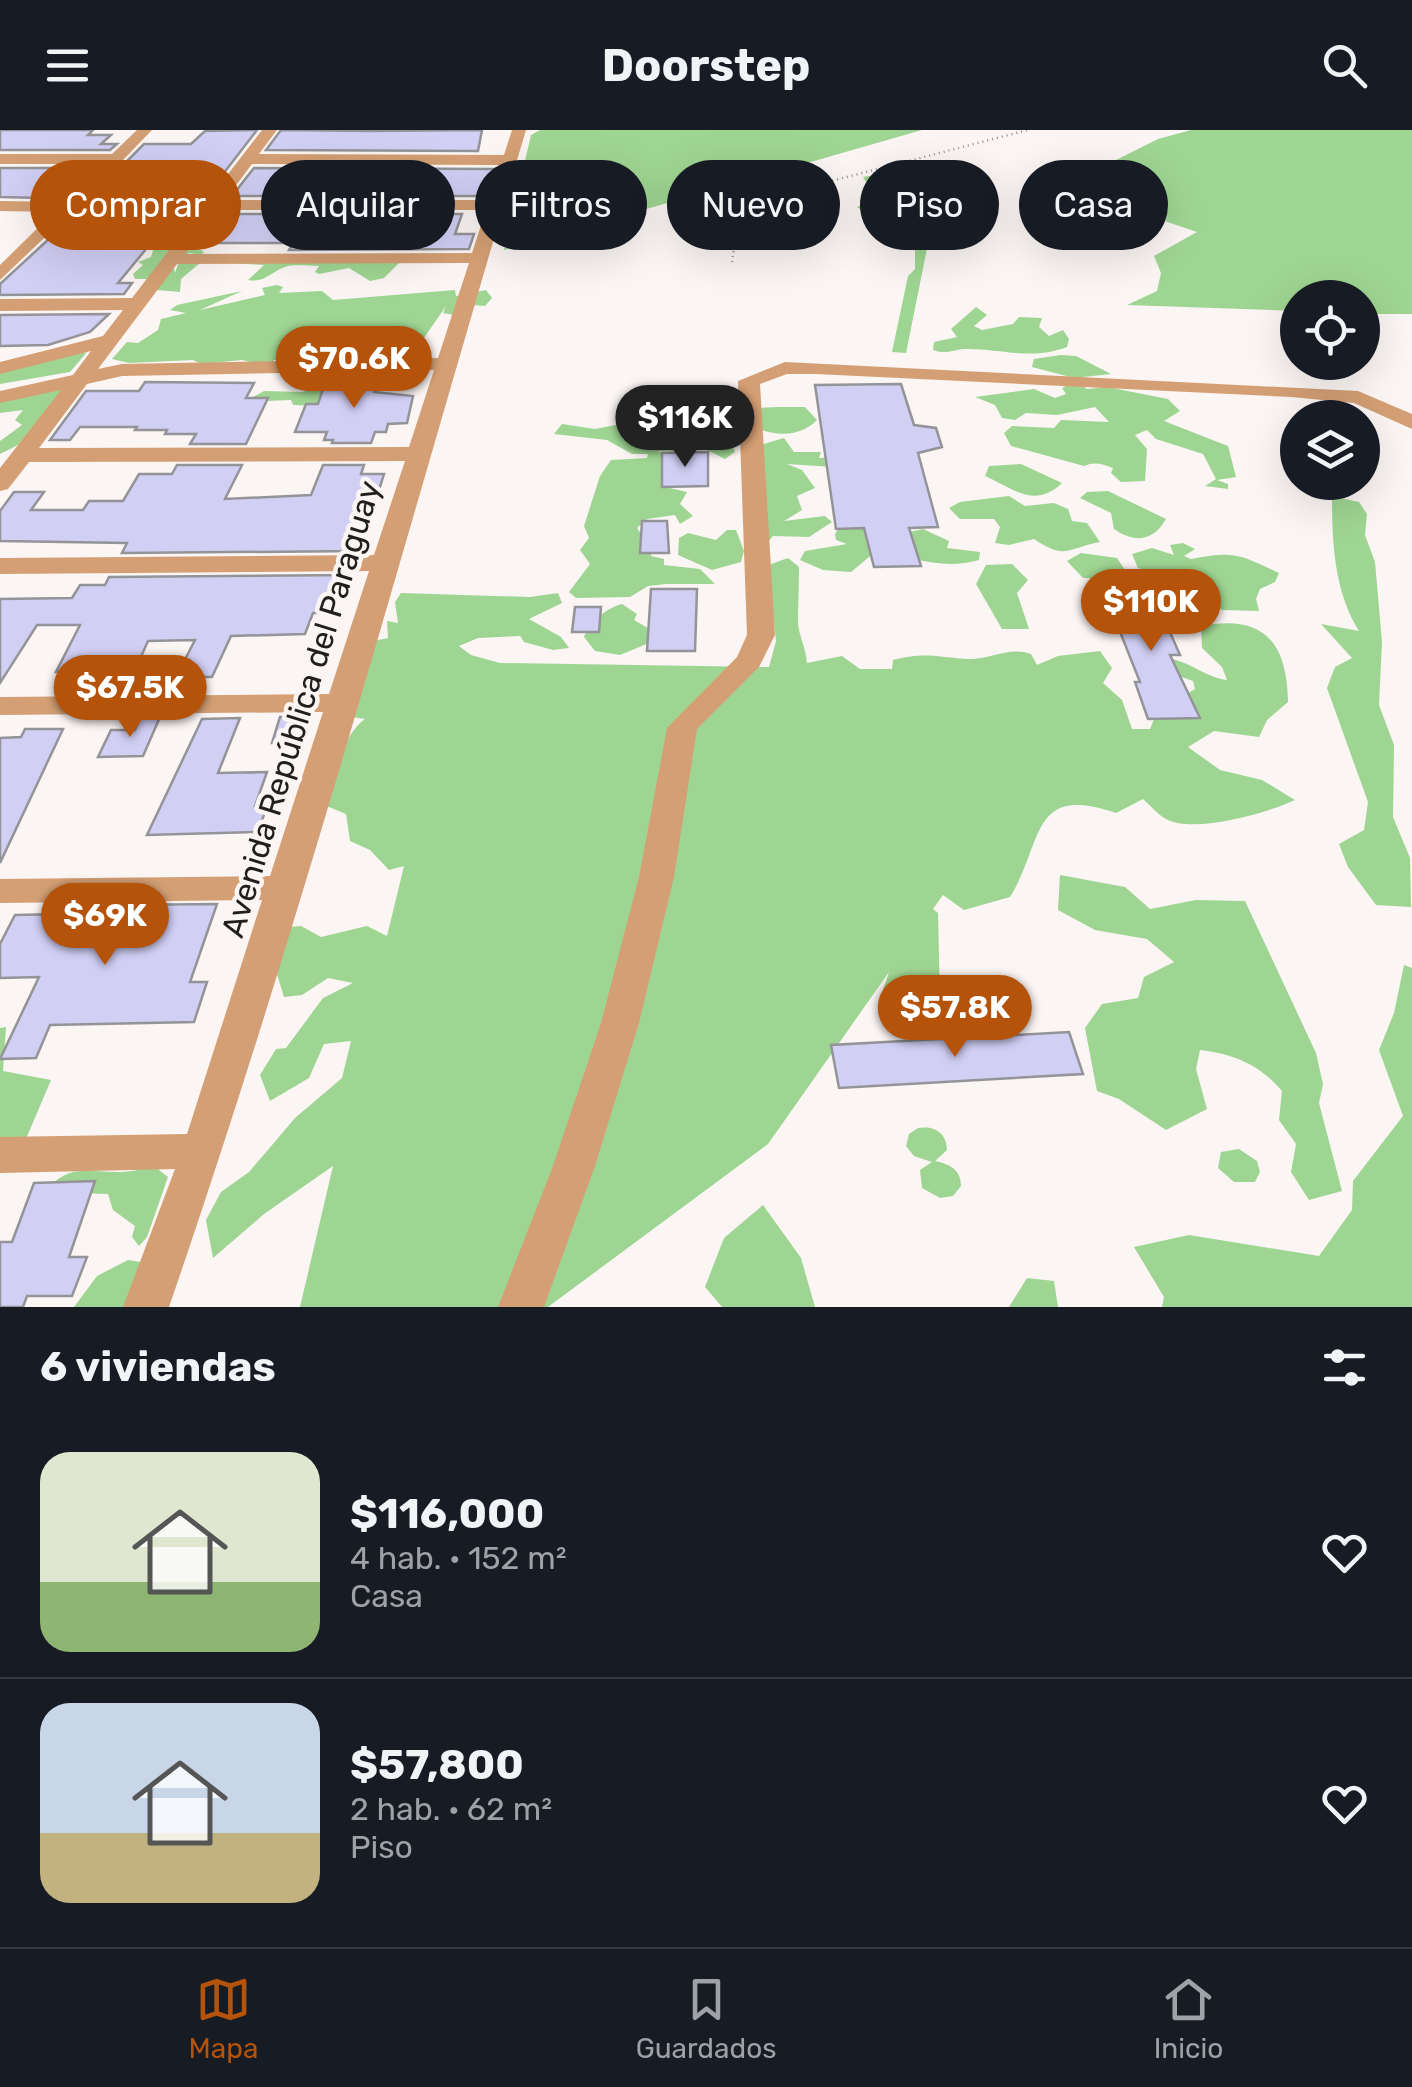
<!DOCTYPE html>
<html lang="es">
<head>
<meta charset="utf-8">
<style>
  :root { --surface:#171b24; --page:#242831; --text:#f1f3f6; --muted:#9ea1a6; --line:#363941; --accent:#b45309 }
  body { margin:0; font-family:Rubik,sans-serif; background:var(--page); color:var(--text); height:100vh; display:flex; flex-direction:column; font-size:38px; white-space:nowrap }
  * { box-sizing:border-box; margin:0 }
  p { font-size:32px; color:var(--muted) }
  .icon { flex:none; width:55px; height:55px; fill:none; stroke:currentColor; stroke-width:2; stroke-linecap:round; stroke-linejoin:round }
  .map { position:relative; height:1177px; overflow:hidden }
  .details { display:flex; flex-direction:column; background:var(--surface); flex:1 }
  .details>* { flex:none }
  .guide { position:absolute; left:30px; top:30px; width:1352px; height:90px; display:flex; gap:20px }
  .buttons { position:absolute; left:1280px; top:150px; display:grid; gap:20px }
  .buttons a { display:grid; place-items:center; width:100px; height:100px; border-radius:50%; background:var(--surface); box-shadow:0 10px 40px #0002; font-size:50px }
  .price { position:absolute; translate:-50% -85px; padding:0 22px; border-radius:35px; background:var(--accent); color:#fff; font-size:32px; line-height:65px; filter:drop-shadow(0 2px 5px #0008) }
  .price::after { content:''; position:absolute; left:50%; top:60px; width:30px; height:22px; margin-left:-15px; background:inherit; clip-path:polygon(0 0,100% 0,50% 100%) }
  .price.on { background:#222; color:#fff }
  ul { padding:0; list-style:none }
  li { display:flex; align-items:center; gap:30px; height:250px; padding:0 40px }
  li+li { border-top:2px solid var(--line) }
  li span { display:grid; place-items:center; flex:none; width:280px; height:200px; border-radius:30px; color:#555 }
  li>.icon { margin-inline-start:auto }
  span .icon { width:120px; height:120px; fill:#fffc; stroke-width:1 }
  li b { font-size:42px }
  h2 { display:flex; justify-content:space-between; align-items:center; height:120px; padding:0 40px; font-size:42px }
  .tag { padding:0 35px; border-radius:45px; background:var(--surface); box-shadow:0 10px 40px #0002; font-size:35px; line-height:90px }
  .tag.on { background:var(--accent); color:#fff }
  header { display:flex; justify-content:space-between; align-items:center; height:130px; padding:0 40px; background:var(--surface); font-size:45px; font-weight:700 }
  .dock { display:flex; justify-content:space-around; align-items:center; height:140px; border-top:2px solid var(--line); background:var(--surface); font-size:28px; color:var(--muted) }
  .dock a { display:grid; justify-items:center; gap:5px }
  .dock .on { color:var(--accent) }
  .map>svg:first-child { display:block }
</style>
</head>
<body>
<header><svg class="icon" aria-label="menu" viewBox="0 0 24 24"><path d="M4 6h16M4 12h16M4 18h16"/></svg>Doorstep<svg class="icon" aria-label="search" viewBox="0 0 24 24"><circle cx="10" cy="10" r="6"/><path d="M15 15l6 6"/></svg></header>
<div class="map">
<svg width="1412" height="1177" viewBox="0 0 1412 1177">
  <rect width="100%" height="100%" fill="#fbf5f4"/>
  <g fill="#9fd592">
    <path d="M540,0H922L504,120L531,5Z"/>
    <path d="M1191,0H1412V184H1363L1362,168H1298L1297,181L1127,175L1157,161L1161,143L1154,126L1197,102L1120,76L1140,58L1098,46L1102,37L1158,9Z"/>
    <path d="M913,38L924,41L926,48L921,55L923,73L912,98L866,96L864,91L875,89L857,77L876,69L863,47Z"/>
    <path d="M933,42L942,44L906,223L892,222L908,146L915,139V102L923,92Z"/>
    <path d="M197,110L202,114L197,118L204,122L201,125L189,123L173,136L175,143L179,132L200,133L181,149L180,162L157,160L155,149H135L133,144L143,135L138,132L151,127L154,117Z"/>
    <path d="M401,131L384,148L370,151L349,138L319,144L315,142L319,136C309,136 294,134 285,137C270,142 266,153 248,150L264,135L230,133Z"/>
    <path d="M277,155L283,157L279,163L322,161L333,170L455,160L456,166L486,160L492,168L485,176L472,175L460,186L443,183L446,176L417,218L339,208L343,212L324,227L306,228L302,223L296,230H274L268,236L242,230L201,234L193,230L129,233L112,229L127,212L138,213L158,200L161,189L186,183L170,180L177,175L242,161L200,180L265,165L262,158Z"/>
    <path d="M976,177L987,185L974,196L982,200L1013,194L1019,187L1042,188L1039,197L1049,206L1063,200L1069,209L1067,217C1030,231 1000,218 964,219C952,220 947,225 933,220L934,212L957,207L951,199Z"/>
    <path d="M87,222L70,242L0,254V241Z"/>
    <path d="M1061,225L1076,226L1111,244L1074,248L1032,237L1034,229Z"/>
    <path d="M337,245H350L349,253L321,276L293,275L291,270L244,272L264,261L303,262Z"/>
    <path d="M1075,251L1087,259L1107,257L1168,269L1180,281L1164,291L1228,316L1236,347L1217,350L1228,354V359L1205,356L1216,349L1203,324L1156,309L1147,300L1135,305L1147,319L1145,351L1121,352L1111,343L1113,338C1102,334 1095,331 1084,336L1011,316L1004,303L1012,296L1054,298L1061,290L1109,292L1095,277L1057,285L1026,283L1015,290L1002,288L995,275L975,267L1034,259L1055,268L1066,264L1062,258Z"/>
    <path d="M68,256L18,315L0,324V311L22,295L15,290L23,280L0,283V271Z"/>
    <path d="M779,277H805L817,290C795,312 764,304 741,291L759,278Z"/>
    <path d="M642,290L669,299L732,293L728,306L735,322L725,329L707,320L658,321L669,327L674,348L670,358L687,362L680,374L693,386L680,394L675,385L647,389L637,398L652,419L651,426L664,429V435L700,439L715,454H666L648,456L630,467L576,468L569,462L590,434L580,420L589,408L584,396L600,346L611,330L647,328L648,324H632L607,310L554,304L562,294L595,299Z"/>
    <path d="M784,308L794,322H821L819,328L838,327L833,337L787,334L802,340L815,358L797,366L802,380L784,391L825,386L832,392L809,407L773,406L764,417L760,315Z"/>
    <path d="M1021,334L1062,353C1035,379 1014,359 985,346L989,336Z"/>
    <path d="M1108,361L1166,389C1153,412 1134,413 1114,399L1111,383L1080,368L1087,362Z"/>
    <path d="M1009,366L1025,376L1054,373L1068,379L1072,391L1087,393L1100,412C1065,419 1066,430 1034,409L1009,415L995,413L1000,397L994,389H960L949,378L960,372Z"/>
    <path d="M1332,366L1359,372L1367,384L1365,405L1375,432L1382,512L1379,575L1394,615L1393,687L1410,728L1411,777L1376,775L1348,737L1339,714L1364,700L1368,672L1327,558L1335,537L1352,528L1321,494L1359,501C1334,461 1332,412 1332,366Z"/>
    <path d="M843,392L896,405L923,399L949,411L947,418L980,422L979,430C940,441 914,426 875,422L851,442L823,440L800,430L805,421L847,414L836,410L835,404Z"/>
    <path d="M727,400H736L744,421L741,432L712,440L678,425L679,408L688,403L716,410Z"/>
    <path d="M1183,413L1195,419L1184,426L1191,429C1235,421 1238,424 1279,443L1275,452L1260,459L1256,469L1259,481L1222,480L1216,474L1178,475L1167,466L1178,462V452L1138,438L1132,424L1152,418L1174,425L1170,415Z"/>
    <path d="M1081,423L1117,428L1125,440L1117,448H1083L1067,431Z"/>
    <path d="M788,428L799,437C799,455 798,474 798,493C799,506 806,518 807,533L842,526L860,539H892L893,530C926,522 934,527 967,529C991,530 1008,516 1031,524L1037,535L1058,526L1100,521L1112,538L1103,553L1122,570L1132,599H1150L1157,582L1195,559L1193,551L1167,542L1172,529C1193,534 1208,548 1227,550L1222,537L1202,518L1201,496C1262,484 1287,510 1288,572L1267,590L1259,607L1214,601L1188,617L1220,640L1262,650L1295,670C1267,683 1197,703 1168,690C1159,686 1150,675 1143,669L1116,683C1029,653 1044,713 1010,767L964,780L943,765L933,779L938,783L940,872L931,887L896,885L879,872L889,842L768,1014L548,1177H300L333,1036L264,1084L213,1128L206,1090L221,1062L249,1042L295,988L342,948L351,911L324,914L309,948L270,971L260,945L276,919L286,918L323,868L353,853L328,848L302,865L284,867L263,799L301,796L321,807L367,796L387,806L404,736L389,740L370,720L350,711L346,684L324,675C334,647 342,605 365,589L346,586L369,512L388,508L387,491L398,493L395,472L401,463L530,467L558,463L562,473L529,489L561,507L569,518L553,520L524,512L520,506L478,508L459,516L471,525L500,533L769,537L776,511L769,441L771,434Z"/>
    <path d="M1012,434L1028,450L1017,463L1029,499H1002L976,454L986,435Z"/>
    <path d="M622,474L637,484L634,490L655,502L654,511L620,525L595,521L584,507C590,492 606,478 622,474Z"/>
    <path d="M1060,745L1125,757L1150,779L1196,770L1245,771L1316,923L1323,954L1319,973L1342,1061L1309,1070L1291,1042L1296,1014L1279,990L1282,961C1260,935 1234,924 1200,920L1196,939L1207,979L1166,1000L1119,969L1097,961L1085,898L1102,874L1138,868L1144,847L1174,832L1147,809L1095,800L1058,780Z"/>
    <path d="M1404,835L1412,838V1177H1162L1164,1167L1134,1117L1189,1105L1319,1126L1352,1080L1353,1051L1403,986L1379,920L1394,883Z"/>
    <path d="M6,897L3,941L51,950L23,1016L0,1012V898Z"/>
    <path d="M918,998C934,995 947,1003 947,1020L935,1031C949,1034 961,1039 961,1056L953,1066L940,1068L922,1058L920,1040L932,1032L914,1026L906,1016L909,1004Z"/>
    <path d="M1239,1019L1257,1031L1260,1042L1255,1052H1234L1218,1038L1221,1022Z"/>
    <path d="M154,1036L168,1047L147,1107L139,1116L132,1107L135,1096L113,1080L108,1064L46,1062C68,1032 89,1043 121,1042C132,1042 144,1038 154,1036Z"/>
    <path d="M763,1075L801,1128L815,1177H722L705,1157L724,1108Z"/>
    <path d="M128,1130L141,1132L129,1177H74L97,1146Z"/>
    <path d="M1027,1148L1054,1151L1058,1177H1009Z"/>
  </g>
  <g fill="#d2cff5" stroke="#949498" stroke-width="2.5">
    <path d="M0,0H93L88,5H111L101,14H117L110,20H0Z"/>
    <path d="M257,0L213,57H114L137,33H125L144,14H191L205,1Z"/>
    <path d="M281,0L368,1L482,0L478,21L266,20Z"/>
    <path d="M0,38H80L61,57L41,68L0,67Z"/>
    <path d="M254,38L496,39L486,66H232Z"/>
    <path d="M104,75H199L172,107H156L118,153H132L124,164L0,165V154L50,108L59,100H82Z"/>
    <path d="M220,84H462L455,104H474L469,119L289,120L293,113H218L232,94H212Z"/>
    <path d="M109,184L90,202L48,215L0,216V185Z"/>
    <path d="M348,245H379L374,262L413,266L407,293L388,294L386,302H375L371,313H332L333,310H324L327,302H295L306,274H318L325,253H345Z"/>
    <path d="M145,252L254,253L246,268H268L246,314H190L196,304H165L167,300H135L137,297H80L70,310H50L86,261H139Z"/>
    <path d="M901,254L914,295L936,298L942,317L918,323L938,397L909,398L921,436L874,437L864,398L836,399L815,255Z"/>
    <path d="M708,322V356L662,357V323Z"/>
    <path d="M177,335H242L225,369L311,365L323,335H364L361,344H384L360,421L122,423L127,413L0,411V381L14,362H44L31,380H83L89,371H123L139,344H172Z"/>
    <path d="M642,391H667L669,423H640Z"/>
    <path d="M353,445L347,463H330L324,483H313L305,504L231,506L212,547H176L195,510L148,511L135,540L56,542L80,495H37L0,553V469L72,468L80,455H105L109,447Z"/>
    <path d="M651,459H697L695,521H647Z"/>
    <path d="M1103,459H1151L1180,525H1170L1200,588L1148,589L1135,552H1140Z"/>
    <path d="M575,477H601L599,502H572Z"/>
    <path d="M309,586L301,612L272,613L280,587Z"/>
    <path d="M160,587L143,626L98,627L111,600H135L140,588Z"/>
    <path d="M240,588L218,643L267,642L255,676H267L258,702L147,705L202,589Z"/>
    <path d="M25,599H63L0,733V608L21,607Z"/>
    <path d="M217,774L190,852H207L194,892L50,895L36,928L0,929L39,847L0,848V814L15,785L114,783L118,775Z"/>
    <path d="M1069,902L1083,944L839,958L831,915Z"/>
    <path d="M95,1051L69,1127H87L72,1166H27L23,1177H0V1112H12L34,1053Z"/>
  </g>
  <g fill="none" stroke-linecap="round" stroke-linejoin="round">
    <path stroke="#94908f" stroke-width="2.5" stroke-dasharray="1 4" stroke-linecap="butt" d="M732,132L739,82L754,71L1028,0"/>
    <g fill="#d49f74" fill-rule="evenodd">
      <path d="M137,0H152L93,61H215L262,0H277L259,24L504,25L512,0H526C409,394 303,788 169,1177H123L175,1039L0,1043V1007L187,1004L262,770L0,773V749L270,746L323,582L0,585V567L329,564L369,441L0,444V428L374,425L405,331L29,332L8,359L0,361V338L61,260L0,273V261L73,245L91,221L0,244V232L103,206L123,180L0,181V169L132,168L207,71H83L0,150V135L54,82L0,81V71L64,72L103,34H0V24H112ZM252,34L501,35L489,70H225ZM218,80H486L472,123L185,124ZM469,133L438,228L122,234L98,239L177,134ZM434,240L409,317L39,318L87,254L122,246Z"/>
      <path d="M785,232L1358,261L1412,284V299L1354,273L1291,267L816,244H787L760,254L775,505L759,537L697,599L674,747L639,893L595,1036L544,1177H498L553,1036L601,893L639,747L667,598L737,527L747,505L738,251Z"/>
    </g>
  </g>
  <g text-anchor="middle" stroke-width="9" stroke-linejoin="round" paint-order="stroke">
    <g font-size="32" fill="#211f1e" stroke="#fbf5f4">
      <text transform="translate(301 579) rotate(-73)" y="11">Avenida República del Paraguay</text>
    </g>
  </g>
</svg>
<div class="buttons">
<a><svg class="icon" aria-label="locate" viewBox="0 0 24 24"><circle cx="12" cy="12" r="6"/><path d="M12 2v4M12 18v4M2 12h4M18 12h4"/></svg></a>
<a><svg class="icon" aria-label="layers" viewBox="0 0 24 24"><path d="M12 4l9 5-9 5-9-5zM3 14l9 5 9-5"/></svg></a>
</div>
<b class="price" style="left:354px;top:281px">$70.6K</b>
<b class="price on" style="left:685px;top:340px">$116K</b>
<b class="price" style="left:1151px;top:524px">$110K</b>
<b class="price" style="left:130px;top:610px">$67.5K</b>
<b class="price" style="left:105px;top:838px">$69K</b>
<b class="price" style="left:955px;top:930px">$57.8K</b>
<div class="guide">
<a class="tag on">Comprar</a>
<a class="tag">Alquilar</a>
<a class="tag">Filtros</a>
<a class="tag">Nuevo</a>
<a class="tag">Piso</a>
<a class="tag">Casa</a>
</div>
</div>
<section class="details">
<h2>6 viviendas<svg class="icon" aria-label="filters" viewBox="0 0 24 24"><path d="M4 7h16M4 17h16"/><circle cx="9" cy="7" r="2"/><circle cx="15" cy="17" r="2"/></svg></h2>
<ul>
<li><span style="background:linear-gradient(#dfe7d0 65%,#8fb573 0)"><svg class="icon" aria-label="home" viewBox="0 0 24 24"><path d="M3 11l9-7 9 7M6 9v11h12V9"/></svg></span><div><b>$116,000</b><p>4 hab. · 152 m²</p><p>Casa</p></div><svg class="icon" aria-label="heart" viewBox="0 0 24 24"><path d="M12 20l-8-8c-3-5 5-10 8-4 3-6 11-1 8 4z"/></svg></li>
<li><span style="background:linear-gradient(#c9d6e8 65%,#c2b280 0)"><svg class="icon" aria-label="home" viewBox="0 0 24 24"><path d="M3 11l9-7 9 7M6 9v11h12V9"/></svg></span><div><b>$57,800</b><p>2 hab. · 62 m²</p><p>Piso</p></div><svg class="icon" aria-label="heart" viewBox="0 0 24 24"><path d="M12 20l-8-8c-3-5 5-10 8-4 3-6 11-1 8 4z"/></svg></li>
</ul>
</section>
<nav class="dock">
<a class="on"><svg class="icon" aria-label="map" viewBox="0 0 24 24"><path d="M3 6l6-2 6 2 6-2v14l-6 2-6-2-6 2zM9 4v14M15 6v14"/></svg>Mapa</a>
<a><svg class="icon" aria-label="saved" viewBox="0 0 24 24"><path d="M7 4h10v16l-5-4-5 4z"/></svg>Guardados</a>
<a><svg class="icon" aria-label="home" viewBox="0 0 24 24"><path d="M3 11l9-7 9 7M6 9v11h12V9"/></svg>Inicio</a>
</nav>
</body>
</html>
